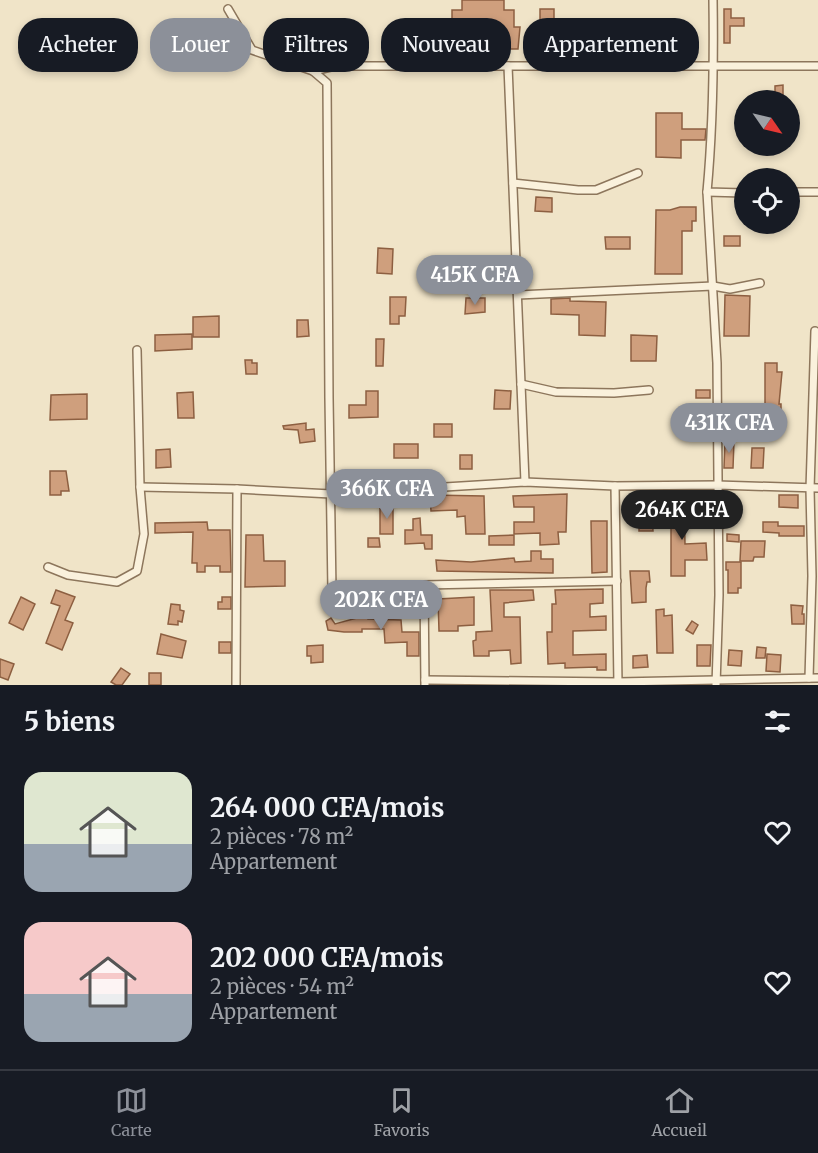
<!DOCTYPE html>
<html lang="fr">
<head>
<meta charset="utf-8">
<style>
  :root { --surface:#171b24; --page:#20242c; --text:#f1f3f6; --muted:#9ea1a6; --line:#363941; --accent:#8c9099 }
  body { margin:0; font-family:Merriweather,serif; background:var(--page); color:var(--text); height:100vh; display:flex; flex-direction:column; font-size:22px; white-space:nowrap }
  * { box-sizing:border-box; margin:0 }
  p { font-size:20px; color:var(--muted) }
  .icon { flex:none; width:33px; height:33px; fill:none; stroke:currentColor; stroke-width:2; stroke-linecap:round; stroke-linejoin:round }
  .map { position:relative; height:685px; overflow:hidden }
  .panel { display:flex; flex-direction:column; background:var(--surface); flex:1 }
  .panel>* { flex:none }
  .top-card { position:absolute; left:18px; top:18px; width:783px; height:54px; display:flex; gap:12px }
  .needle { width:39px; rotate:124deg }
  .buttons { position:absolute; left:734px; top:90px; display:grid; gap:12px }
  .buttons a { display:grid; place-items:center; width:66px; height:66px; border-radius:50%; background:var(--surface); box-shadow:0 3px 9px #0003; font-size:30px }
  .price { position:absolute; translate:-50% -51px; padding:0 14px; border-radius:21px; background:var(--accent); color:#fff; font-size:20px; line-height:39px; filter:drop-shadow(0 2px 3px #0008) }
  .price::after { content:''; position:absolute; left:50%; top:36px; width:18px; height:14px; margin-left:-9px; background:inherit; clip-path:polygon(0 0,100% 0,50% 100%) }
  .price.active { background:#222; color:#fff }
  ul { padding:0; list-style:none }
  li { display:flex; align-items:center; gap:18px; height:150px; padding:0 24px }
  li span { display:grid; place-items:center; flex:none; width:168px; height:120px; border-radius:18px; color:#555 }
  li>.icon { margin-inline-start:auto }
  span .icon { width:72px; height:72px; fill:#fffc; stroke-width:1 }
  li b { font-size:26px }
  h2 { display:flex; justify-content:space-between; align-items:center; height:72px; padding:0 24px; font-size:26px }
  .chip { padding:0 21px; border-radius:24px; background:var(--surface); box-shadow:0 3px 9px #0003; font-size:21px; line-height:54px }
  .chip.active { background:var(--accent); color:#fff }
  .menu { display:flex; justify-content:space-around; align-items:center; height:84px; border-top:2px solid var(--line); background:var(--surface); font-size:16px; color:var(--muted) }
  .menu a { display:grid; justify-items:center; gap:3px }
  .menu .active { color:var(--accent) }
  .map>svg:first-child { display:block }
</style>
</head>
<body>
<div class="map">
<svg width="818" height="685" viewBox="0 0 818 685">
  <rect width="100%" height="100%" fill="#f0e4c8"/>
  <g fill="#cf9f7d" stroke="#8d5f41" stroke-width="1.5">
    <path d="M462,0H504V10H514V27H520L518,49H452V10H462Z"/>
    <rect x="540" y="9" width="14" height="11"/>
    <path d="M724,9H731V18H744V26H730V43H724Z"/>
    <path d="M783,85V99H775V86Z"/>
    <path d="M656,113H682V129H706L705,140H681V158L656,157Z"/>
    <path d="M536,197L552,198V212L535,211Z"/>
    <path d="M680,207H696V221H692V231H682V274H655L656,210H670Z"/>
    <rect x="724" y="236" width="16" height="10"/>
    <path d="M605,237H630V249H606Z"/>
    <path d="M378,248L393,249L392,274L377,273Z"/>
    <path d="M448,261H477V274H464L465,268L447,267Z"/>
    <path d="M725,295L750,296L749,336H724Z"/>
    <path d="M390,297H406L405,316H399V324H390Z"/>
    <path d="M466,298H485V312L465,314Z"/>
    <path d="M570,298V301L606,302L605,336L579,335V315L551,314V299Z"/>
    <path d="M219,316V337H193V317Z"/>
    <path d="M297,320H308L309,336L297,337Z"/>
    <path d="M192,334V349L155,351V335Z"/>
    <path d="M631,335L657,336L656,361H631Z"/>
    <path d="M376,339H384L383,366H376Z"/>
    <path d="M245,360H252V363H257V374H246Z"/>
    <path d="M765,363H777V372H782L779,404H781V415H765Z"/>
    <path d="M495,390L511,391L510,409H494Z"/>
    <rect x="696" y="390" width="14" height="8"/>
    <path d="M366,391H378V417L349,418V405H366Z"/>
    <path d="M193,392L194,418H178L177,393Z"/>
    <path d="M87,394V419L50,420L51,395Z"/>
    <path d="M306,423V430L314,429L315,441L300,443L298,430L284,429L283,426Z"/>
    <rect x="434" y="424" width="18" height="13"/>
    <path d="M725,441H734L733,468H724Z"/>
    <rect x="394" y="444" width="24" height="14"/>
    <path d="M752,448H764L763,468H751Z"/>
    <path d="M170,449L171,467L156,468V450Z"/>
    <rect x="460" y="455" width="12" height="14"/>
    <path d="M50,471H66L69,491H61V495H50Z"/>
    <path d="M567,494L566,532H558L559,544L540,545V533L514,534V522H534V507H514L513,496Z"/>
    <path d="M430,495L484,496L485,534H466L465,516L457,517V510L431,511Z"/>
    <path d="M779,495H798V508L779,507Z"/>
    <path d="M671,499H684L685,544L706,543L707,560H685V576H671Z"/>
    <rect x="380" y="507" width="13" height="27"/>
    <path d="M652,511L653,531H639V512Z"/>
    <path d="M420,518L421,535H432V549H425L424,543L405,544V530H413V519Z"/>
    <path d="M591,521H607V572L592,573Z"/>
    <path d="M207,522L208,530H230L231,572H220V566H205V572H197V563H192L193,532L155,533V523Z"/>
    <path d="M763,522H778V526H804V536H779V533L763,532Z"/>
    <path d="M727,534L739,535V542L727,541Z"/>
    <path d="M246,535H263L264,561H285V586L245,587Z"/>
    <path d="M514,535V545H489V536Z"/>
    <path d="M368,538H379L380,547H368Z"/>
    <path d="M741,541H765L764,557H754L753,561H740Z"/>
    <path d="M531,551H541V559H553V573L437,571L436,560L471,562L514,558L515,562L531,561Z"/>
    <path d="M726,562H741V588H738V593H728V570H726Z"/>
    <path d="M630,571H649L650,582H647L646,588V602L632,603Z"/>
    <path d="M603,589V603L590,604V617L606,616V630L573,631V655L606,654V670H597V667L565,668V663L548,664L547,632H552V604H556L555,590Z"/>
    <path d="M56,590L75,597L65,620L73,623L62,650L46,643L60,606L51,603Z"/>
    <path d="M490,590H533L534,600L504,603V617H520L521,663L511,664L510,650L489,651V656H474L473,641L476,640V632L492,631Z"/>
    <path d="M21,597L35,604L23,630L9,623Z"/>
    <path d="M222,597H231V609H218V602H222Z"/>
    <path d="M474,597V625L458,626V631H439L438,599Z"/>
    <path d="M171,604L180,605V610L184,611L182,622L178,621V625L168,624Z"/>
    <path d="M791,605L803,606L802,614H804V624H792Z"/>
    <path d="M664,609V616L672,615L673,653H657L656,610Z"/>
    <path d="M368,615V619L401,620L402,632H419V656H407V642L385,643L384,629H362V632H344L328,630L326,621L331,618L335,624Z"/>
    <path d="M692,621L698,625L693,634L686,630Z"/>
    <path d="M161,634L186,641L182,658L157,654Z"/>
    <rect x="219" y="642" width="12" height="11"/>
    <path d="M323,645V662L311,663V656H307V646Z"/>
    <path d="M697,645H711L710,666H697Z"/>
    <path d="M757,647L766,648L765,658H756Z"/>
    <path d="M729,650L742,651L741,666L728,665Z"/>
    <path d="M767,654L781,655L780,672L766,671Z"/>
    <path d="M647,655L648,667L633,668V656Z"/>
    <path d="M0,659L14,664L8,680L0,677Z"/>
    <path d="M121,668L130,674L122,685H116L111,682Z"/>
    <rect x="149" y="673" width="12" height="12"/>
  </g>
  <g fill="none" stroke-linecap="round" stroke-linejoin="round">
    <g stroke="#8d765c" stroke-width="10">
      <g id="minor">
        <path d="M713,0C714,65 713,127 707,192L744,193"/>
        <path d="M228,9L252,50L313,71L327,83L329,398L332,591L424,585L617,581"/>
        <path d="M508,66L525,482"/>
        <path d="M313,71L335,66H818"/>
        <path d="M513,183L578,190H596L638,173"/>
        <path d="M707,192L717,363L719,595L716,685"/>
        <path d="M789,192H818"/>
        <path d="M518,295L713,286L730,289L760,283"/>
        <path d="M521,384L556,392L614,393L649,390"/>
        <path d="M615,486L618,684"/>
        <path d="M140,487L237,489L331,494L525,482L615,486L717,485L818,488"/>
        <path d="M48,567L68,575L117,582L137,571L144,534L140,487L137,350"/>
        <path d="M424,585L425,685"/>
        <path d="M809,678L812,576L810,489L815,331"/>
        <path d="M425,680L618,682L818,678"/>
        <path d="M236,685L237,489"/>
      </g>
    </g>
    <use href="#minor" stroke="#faf1dc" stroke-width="7"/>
  </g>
</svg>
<div class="buttons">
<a><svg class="needle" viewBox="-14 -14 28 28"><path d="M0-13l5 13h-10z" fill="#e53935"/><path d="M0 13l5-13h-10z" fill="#9ea1a6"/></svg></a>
<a><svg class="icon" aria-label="locate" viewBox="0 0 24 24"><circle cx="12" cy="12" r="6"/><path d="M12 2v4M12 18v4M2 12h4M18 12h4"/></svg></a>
</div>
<b class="price" style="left:475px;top:306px">415K CFA</b>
<b class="price" style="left:729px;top:454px">431K CFA</b>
<b class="price" style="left:387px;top:520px">366K CFA</b>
<b class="price active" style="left:682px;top:541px">264K CFA</b>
<b class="price" style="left:381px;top:631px">202K CFA</b>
<div class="top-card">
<a class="chip">Acheter</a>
<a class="chip active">Louer</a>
<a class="chip">Filtres</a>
<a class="chip">Nouveau</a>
<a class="chip">Appartement</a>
</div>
</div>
<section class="panel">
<h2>5 biens<svg class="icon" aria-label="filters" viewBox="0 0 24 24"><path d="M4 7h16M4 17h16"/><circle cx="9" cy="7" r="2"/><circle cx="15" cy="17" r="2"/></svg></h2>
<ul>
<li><span style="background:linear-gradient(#dfe7d0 60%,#9aa5b1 0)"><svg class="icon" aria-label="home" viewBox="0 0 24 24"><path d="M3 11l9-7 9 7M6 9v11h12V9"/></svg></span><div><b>264 000 CFA/mois</b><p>2 pièces · 78 m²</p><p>Appartement</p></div><svg class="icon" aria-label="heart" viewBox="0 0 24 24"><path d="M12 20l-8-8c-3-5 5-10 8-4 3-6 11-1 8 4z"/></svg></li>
<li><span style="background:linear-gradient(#f6c9c9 60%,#9aa5b1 0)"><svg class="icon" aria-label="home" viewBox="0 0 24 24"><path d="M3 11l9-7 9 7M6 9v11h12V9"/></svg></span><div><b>202 000 CFA/mois</b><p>2 pièces · 54 m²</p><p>Appartement</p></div><svg class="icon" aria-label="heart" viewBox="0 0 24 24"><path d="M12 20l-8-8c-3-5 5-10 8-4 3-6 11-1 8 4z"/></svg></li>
</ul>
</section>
<nav class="menu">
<a class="active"><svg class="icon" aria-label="map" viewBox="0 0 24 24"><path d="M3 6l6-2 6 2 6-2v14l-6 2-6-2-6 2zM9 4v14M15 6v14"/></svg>Carte</a>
<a><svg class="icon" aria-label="saved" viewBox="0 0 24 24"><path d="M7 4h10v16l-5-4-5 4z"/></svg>Favoris</a>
<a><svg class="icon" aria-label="home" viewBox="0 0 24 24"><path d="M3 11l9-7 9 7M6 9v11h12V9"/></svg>Accueil</a>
</nav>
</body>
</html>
